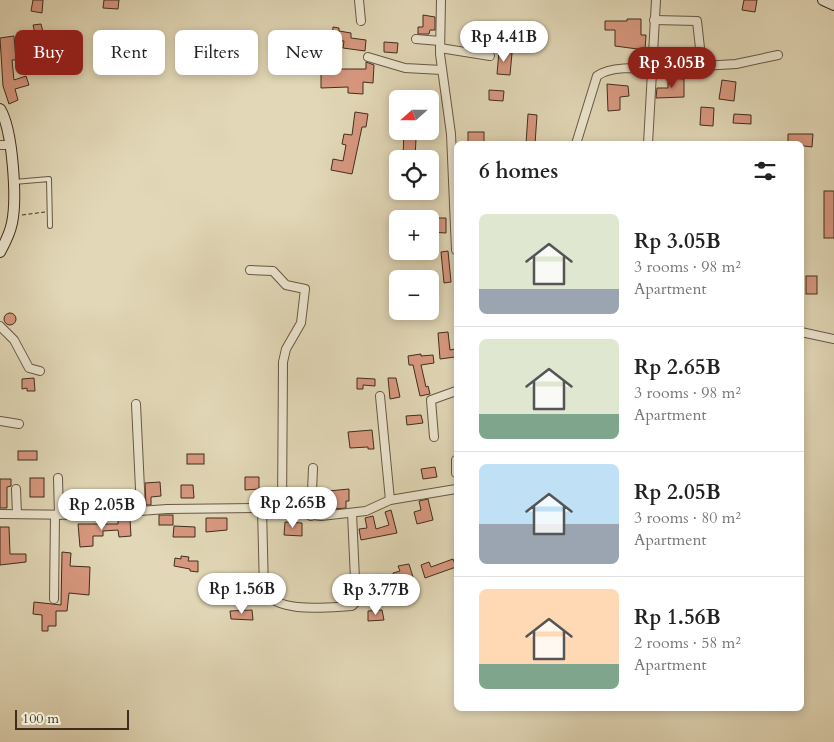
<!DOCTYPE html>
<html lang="en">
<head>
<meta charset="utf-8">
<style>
  :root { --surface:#fff; --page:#f2f2f2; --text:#222; --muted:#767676; --line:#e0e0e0; --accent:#8f2418 }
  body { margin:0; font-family:Cardo,serif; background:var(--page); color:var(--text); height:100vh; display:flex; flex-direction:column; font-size:19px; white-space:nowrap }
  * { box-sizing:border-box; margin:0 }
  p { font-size:16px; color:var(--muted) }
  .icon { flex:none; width:28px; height:28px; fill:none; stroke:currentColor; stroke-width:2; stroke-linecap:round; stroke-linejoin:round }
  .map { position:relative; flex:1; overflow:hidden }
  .details { position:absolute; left:454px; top:141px; width:350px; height:570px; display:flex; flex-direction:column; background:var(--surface); border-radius:8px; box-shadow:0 2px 8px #0003 }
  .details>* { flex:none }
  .hud { position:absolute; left:15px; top:30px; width:364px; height:45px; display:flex; gap:10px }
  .needle { width:32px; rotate:249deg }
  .buttons { position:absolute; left:389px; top:90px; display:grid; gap:10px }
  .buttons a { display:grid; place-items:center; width:50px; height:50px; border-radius:8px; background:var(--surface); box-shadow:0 2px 8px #0003; font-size:25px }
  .scale { position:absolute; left:15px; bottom:12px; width:114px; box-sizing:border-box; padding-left:5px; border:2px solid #402c1d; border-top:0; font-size:14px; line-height:18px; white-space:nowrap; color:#402c1d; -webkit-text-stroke:4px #ece6d0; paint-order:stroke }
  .price { position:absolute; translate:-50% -42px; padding:0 11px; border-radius:18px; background:#fff; color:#222; font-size:16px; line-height:32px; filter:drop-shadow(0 1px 2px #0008) }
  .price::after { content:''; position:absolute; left:50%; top:30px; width:15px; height:11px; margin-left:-8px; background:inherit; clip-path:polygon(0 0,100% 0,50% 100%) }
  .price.current { background:var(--accent); color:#fff }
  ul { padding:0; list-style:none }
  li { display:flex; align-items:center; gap:15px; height:125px; padding:0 25px }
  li+li { border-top:1px solid var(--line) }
  li span { display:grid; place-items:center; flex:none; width:140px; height:100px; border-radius:8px; color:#555 }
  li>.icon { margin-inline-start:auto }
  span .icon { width:60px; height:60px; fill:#fffc; stroke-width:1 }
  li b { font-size:21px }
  h2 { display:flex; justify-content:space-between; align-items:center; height:60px; padding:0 25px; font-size:21px }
  .pill { padding:0 18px; border-radius:8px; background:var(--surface); box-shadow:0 2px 8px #0003; font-size:18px; line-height:45px }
  .pill.current { background:var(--accent); color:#fff }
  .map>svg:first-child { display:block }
</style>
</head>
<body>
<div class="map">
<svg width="834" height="742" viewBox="0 0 834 742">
  <rect width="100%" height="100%" fill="#e2d8b7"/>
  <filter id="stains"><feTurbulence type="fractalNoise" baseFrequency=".004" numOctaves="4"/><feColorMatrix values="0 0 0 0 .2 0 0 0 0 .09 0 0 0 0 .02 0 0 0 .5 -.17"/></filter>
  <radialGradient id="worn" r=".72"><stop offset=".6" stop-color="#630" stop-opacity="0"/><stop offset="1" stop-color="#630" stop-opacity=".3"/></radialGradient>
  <g fill="#d89880" stroke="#402c1d">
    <path d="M33,0H43L42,13L31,11Z"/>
    <path d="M104,0H119L118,9L103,8Z"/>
    <path d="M744,0H757L755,12L742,10Z"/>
    <path d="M423,15L435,17V30H430L429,34H418V27H423Z"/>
    <path d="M627,19H641V35H646L645,50L615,46V30H605V21H627Z"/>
    <path d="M41,24L45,40L37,42L33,25Z"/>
    <path d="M497,24L514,26L513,33L496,32Z"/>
    <path d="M333,27L339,28V31L351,33V38L366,40L365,51L343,48L344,41H332Z"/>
    <path d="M14,36L16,60H12L14,80L26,76L29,85L15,89L18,100L9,104L3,86L0,38Z"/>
    <path d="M490,37V47H472V38Z"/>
    <path d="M384,42L398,43L397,53L384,52Z"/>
    <path d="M499,51L512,53L510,75L497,74Z"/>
    <path d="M318,60H340V69H366V62L374,65L373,83L363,82V94L348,93V87L321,88V72H318Z"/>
    <path d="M668,78L684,79V97L656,98L657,88H668Z"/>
    <path d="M722,80L736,82L734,101L719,99Z"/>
    <path d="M607,84L628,86L629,96L620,97V110L608,111Z"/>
    <path d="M489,90L504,91L503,101L489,100Z"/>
    <path d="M701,107L714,108L713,126L700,125Z"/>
    <path d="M355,112L368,114L366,127H362L352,174L331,170L333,159L343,161L346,145L342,144L344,134L352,135Z"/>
    <path d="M528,114L537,115L535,144H526Z"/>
    <path d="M734,114L751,115V124L733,123Z"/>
    <path d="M404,131H419L418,139H416L415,158L403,157Z"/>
    <rect x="468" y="132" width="16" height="12"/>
    <path d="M788,134H813L812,147L788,144Z"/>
    <rect x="824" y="191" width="10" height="47"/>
    <path d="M430,218H446V233L430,232Z"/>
    <path d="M448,251L451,282L444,283L441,252Z"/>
    <rect x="806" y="276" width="11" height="18"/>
    <circle cx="10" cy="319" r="6"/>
    <path d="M448,332L450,350L455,349V357L440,359L438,333Z"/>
    <path d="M421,354V356L433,355L434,363L421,365L426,387L428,386L430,394L420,396L413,365H409L408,356Z"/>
    <path d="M34,378L35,391H27V388L22,389V379Z"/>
    <path d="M357,378L375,379V386L363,385V389H357Z"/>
    <path d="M388,378H396L400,397L390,399Z"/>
    <path d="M421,415L423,423L407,425L406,416Z"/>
    <path d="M372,430L374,449H368V447L350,448L348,432Z"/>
    <rect x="18" y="451" width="19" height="9"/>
    <rect x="187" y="454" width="17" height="10"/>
    <path d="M435,467L437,477L423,479L421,469Z"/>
    <path d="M245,477H259V489L245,490Z"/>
    <rect x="30" y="478" width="14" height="19"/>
    <path d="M0,479H11V486L7,487V508H0Z"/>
    <path d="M160,482L161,496L151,497V505H146L145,483Z"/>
    <path d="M181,485H193L194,498H181Z"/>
    <path d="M349,489V501H346V508L334,509V503L317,504L318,492Z"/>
    <path d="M70,493H77L78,504L67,505L66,494Z"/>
    <path d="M106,496L107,505H103V508L91,509V500H96L95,497Z"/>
    <path d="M428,499L433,520L417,524L414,512L421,510L419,501Z"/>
    <path d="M391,510L397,533L361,540L359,529L367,528L365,518L373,516L376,529L389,525L385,512Z"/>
    <rect x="159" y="515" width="14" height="10"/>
    <path d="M206,518H227V530L206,532Z"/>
    <path d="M130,519L131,536L119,537L118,530L103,531V536H93V546L80,547L78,524H118V520Z"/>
    <path d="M285,522L302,523V536L284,535Z"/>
    <path d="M174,526L195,527V537H173Z"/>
    <path d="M0,527H9L10,554H26V562L0,565Z"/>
    <path d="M62,552L71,553L70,566L90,567L89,595L69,593L67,611H56V626H48V631H42V615L33,614L34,602L61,605Z"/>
    <path d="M181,556L189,557L188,561H198V572L190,571V569L174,566L175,558L181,559Z"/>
    <path d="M453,559L456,567L425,578L421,565L429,562L431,567Z"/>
    <path d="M409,564L413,577L396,582L393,573L400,571L398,566Z"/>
    <path d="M252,610L253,620L231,619L230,611Z"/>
    <path d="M382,610L384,620L368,621V611Z"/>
  </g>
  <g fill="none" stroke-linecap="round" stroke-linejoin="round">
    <g stroke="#685744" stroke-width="6">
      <path id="lane" d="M14,182L49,179L50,226"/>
    </g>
    <g stroke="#685744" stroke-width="10">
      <g id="street">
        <path d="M359,0L361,21"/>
        <path d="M441,0L440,54L451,134L456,250"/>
        <path d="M654,20L697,21L702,66"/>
        <path d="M416,39L440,41"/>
        <path d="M440,48L490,56"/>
        <path d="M368,57L405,68L442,70"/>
        <path d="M651,64L702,66L736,64L778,55"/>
        <path d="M576,144L597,76C609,67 638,66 651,72"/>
        <path d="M648,144L656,0"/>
        <path d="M0,145H10"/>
        <path d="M250,270L273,271L286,285L305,289L301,323L286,349L283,362L282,510"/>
        <path d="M0,326L14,340L29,368L40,371"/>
        <path d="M801,332L834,339"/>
        <path d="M380,396L390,500"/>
        <path d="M136,404L141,510"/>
        <path d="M0,421L19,424"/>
        <path d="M434,437L431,400L456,391"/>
        <path d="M456,460V473"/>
        <path d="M58,478L59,515"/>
        <path d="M16,489L17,514"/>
        <path d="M262,508L264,591C278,614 328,607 352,606L356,602L352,513"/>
        <path d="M0,514L84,515L167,509L257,508L321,516L366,511L390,500L456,489"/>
        <path d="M311,516L313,468"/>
        <path d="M54,599L55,515"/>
      </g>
    </g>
    <g stroke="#402c1d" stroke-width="12">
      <g id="secondary">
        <path d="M823,0L834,5"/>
        <path d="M0,109C13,130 17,199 12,223C10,233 5,243 0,252"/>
      </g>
    </g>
    <path stroke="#402c1d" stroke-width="1" stroke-dasharray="4 2.5" stroke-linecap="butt" d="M22,215L45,212"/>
    <use href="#lane" stroke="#ece6d0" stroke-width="4"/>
    <use href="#street" stroke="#ece6d0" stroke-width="8"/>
    <use href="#secondary" stroke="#ece6d0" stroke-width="10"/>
  </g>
  <rect width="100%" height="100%" filter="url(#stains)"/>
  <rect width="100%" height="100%" fill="url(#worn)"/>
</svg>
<div class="buttons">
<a><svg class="needle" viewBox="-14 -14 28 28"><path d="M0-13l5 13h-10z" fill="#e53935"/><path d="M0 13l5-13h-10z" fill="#767676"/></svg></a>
<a><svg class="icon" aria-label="locate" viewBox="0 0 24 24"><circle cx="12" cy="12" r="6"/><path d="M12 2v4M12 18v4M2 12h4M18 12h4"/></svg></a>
<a>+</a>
<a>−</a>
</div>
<div class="scale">100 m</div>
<b class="price" style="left:504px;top:63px">Rp 4.41B</b>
<b class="price current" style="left:672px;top:89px">Rp 3.05B</b>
<b class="price" style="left:293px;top:529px">Rp 2.65B</b>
<b class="price" style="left:102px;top:531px">Rp 2.05B</b>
<b class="price" style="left:242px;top:615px">Rp 1.56B</b>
<b class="price" style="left:376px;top:616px">Rp 3.77B</b>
<div class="hud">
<a class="pill current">Buy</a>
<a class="pill">Rent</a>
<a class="pill">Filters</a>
<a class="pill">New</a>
</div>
<section class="details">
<h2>6 homes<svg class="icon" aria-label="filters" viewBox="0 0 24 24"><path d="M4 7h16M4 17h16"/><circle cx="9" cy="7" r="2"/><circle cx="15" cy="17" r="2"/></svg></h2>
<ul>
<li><span style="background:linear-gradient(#dfe7d0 75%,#9aa5b1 0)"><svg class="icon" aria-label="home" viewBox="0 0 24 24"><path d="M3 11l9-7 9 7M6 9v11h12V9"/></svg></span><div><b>Rp 3.05B</b><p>3 rooms · 98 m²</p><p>Apartment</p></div></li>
<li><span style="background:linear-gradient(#dfe7d0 75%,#7fa58c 0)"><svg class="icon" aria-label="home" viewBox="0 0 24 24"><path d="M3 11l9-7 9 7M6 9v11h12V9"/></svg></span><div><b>Rp 2.65B</b><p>3 rooms · 98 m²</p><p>Apartment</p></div></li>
<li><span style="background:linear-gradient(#bfe0f5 60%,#9aa5b1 0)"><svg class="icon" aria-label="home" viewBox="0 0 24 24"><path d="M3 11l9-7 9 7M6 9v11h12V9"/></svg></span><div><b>Rp 2.05B</b><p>3 rooms · 80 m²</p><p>Apartment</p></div></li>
<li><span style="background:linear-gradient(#ffd9b3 75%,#7fa58c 0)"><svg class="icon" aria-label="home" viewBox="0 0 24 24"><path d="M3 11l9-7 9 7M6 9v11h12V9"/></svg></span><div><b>Rp 1.56B</b><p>2 rooms · 58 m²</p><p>Apartment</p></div></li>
</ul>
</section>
</div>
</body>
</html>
